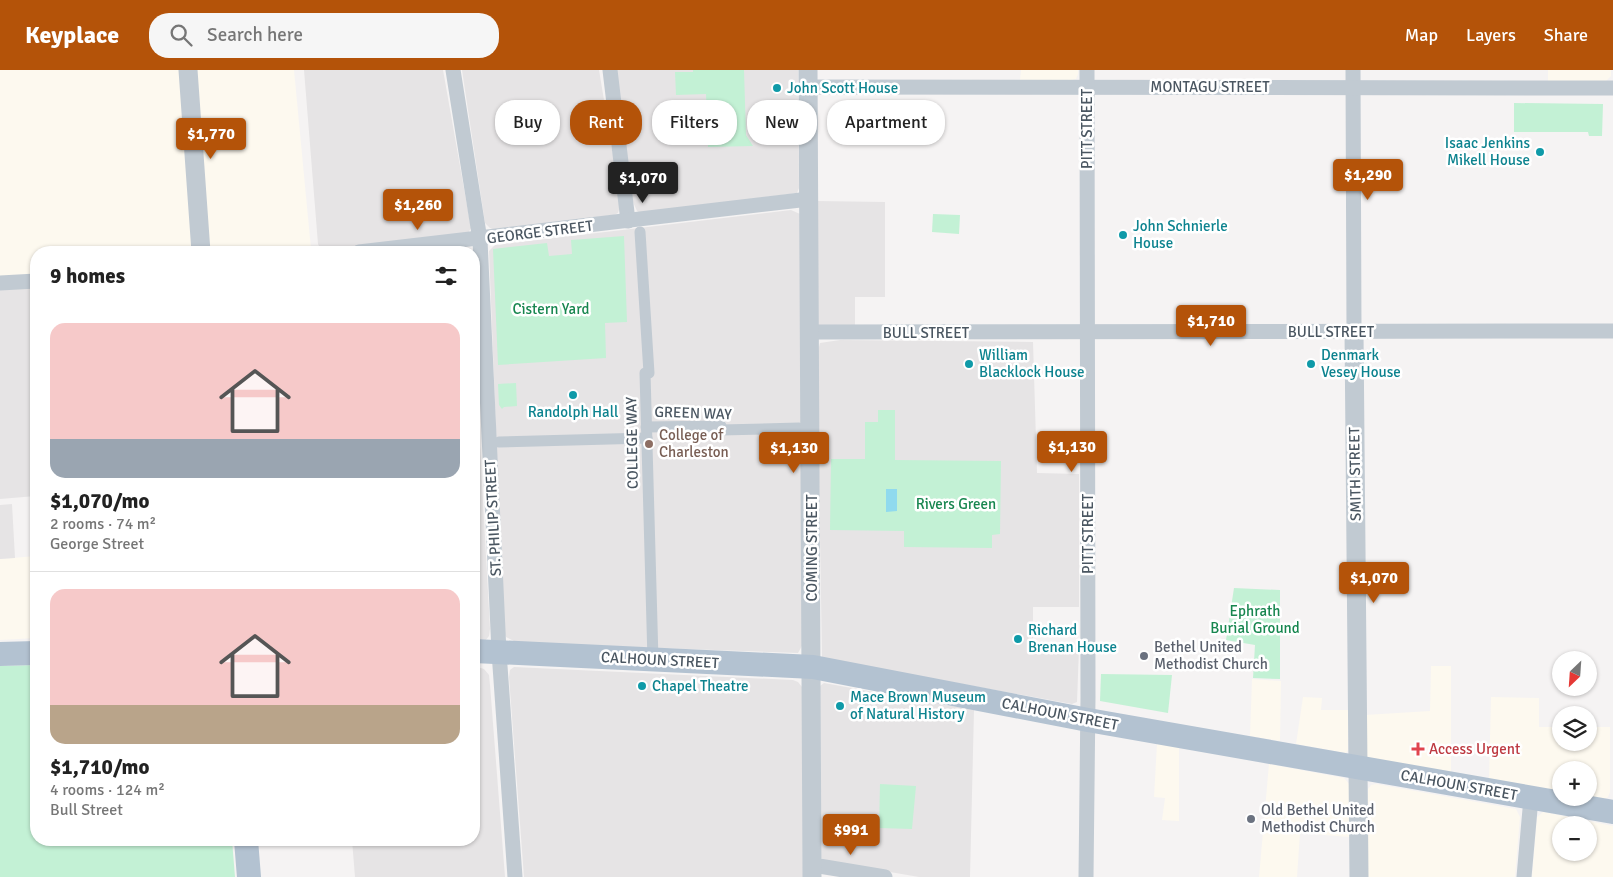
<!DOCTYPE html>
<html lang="en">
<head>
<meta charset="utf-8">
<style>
  :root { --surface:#fff; --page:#f6f6f6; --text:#222; --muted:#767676; --line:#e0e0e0; --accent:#b45309 }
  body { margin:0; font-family:Signika,sans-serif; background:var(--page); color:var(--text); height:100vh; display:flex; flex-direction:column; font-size:19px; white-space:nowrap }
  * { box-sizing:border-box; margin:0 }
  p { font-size:16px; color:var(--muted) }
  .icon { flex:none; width:28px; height:28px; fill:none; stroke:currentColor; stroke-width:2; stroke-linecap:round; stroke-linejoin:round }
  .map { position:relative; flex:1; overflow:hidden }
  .sheet { position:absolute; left:30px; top:176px; width:450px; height:600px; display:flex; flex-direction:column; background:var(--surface); border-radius:20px; box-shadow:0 1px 4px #0004 }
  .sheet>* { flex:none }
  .top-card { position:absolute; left:495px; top:30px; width:475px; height:45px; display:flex; gap:10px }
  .needle { width:32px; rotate:205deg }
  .tools { position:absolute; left:1552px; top:581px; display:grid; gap:10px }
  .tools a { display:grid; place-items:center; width:45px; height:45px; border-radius:50%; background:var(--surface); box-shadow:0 1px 4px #0004; font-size:25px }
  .price { position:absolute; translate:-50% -42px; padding:0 11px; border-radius:5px; background:var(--accent); color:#fff; font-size:16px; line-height:32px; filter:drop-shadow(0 1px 2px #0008) }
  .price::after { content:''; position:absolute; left:50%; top:30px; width:15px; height:11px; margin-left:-8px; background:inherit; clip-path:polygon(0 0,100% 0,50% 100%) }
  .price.current { background:#222; color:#fff }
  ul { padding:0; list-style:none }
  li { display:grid; align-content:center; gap:10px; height:265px; padding:0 20px }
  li+li { border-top:1px solid var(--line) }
  li span { display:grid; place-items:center; height:155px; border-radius:15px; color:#555 }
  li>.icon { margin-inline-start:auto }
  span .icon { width:90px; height:90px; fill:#fffc; stroke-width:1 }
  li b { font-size:21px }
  h2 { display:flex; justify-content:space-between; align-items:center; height:60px; padding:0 20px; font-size:21px }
  .chip { padding:0 18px; border-radius:20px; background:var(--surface); box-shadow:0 1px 4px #0004; font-size:18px; line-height:45px }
  .chip.current { background:var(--accent); color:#fff }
  header { display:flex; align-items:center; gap:30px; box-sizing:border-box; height:70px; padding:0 25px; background:var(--accent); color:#fff }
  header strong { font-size:24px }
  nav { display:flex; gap:28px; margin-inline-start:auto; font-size:18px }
  .search { width:350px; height:45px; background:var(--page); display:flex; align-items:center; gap:12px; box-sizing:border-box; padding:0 18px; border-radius:20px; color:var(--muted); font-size:19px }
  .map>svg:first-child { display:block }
</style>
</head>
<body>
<header>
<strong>Keyplace</strong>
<div class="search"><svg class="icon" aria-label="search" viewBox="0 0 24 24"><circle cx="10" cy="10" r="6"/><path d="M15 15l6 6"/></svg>Search here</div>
<nav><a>Map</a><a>Layers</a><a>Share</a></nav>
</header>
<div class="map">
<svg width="1613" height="807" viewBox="0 0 1613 807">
  <rect width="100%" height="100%" fill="#f5f3f3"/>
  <g fill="#fdf9ef" fill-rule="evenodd">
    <path d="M0,0H181L195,182H36V207L0,209Z"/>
    <path d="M194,0H294L311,179L309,182H208Z"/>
    <path d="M1021,0H1078V4L1076,9L1071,10H1020Z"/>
    <path d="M1548,0H1611V6L1606,11H1548Z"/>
    <path d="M36,486V568L0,570V489Z"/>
    <path d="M1431,596H1451V703L1367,688L1365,685V645L1430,641Z"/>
    <path d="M1252,609L1281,611L1280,671L1250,666Z"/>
    <path d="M1303,627L1322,628L1321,640H1348V680L1346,683L1296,674Z"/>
    <path d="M1491,627L1539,628V657H1561V672H1589V657H1610V722L1608,727L1605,729L1589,727V700H1561V722L1489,710Z"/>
    <path d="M1157,674L1179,677V751L1162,750L1165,728L1154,727Z"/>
    <path d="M1269,694L1344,708L1349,714V767L1300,763L1297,807H1259Z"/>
    <path d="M1376,714L1516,739L1520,747L1515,807H1366V749L1368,719L1371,715Z"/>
    <path d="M1543,742L1613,756V807H1532L1537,747ZM1561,755H1589V782H1561Z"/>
  </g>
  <g fill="#e6e4e5">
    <path d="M304,0H443L471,158L468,163L321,180L318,174Z"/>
    <path d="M462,0H599L621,133L618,143L614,145L495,160L490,158L485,153Z"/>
    <path d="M614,0H798L799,118L797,123L640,143L637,141L633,132Z"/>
    <path d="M816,131L885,132V227H855V256H817Z"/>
    <path d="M791,140L800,144L803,574L798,583L518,573L506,567L504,562L489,181L495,175Z"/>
    <path d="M36,216V426L0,429V219Z"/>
    <path d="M474,266L490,559L489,566L485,571H474Z"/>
    <path d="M840,270L1033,272L1037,403L1079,404V537H1033V576L1079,578L1077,632L1072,634L825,589L822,587L817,285L820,273Z"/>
    <path d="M12,434L15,488L0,489V435Z"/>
    <path d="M474,596L484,599L489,605L490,615L505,807H355L352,770H474Z"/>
    <path d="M514,597L793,610L798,612L802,617L803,807H524L509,607L510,600Z"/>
    <path d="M824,613L974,640L970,807H919L826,791L821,788L820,616Z"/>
  </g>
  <g fill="#c3f1d5">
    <path d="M693,0H744L746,65L753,76L708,77L706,24L676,25L675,2H693Z"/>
    <path d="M1514,33L1603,34L1602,66H1589L1588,62H1514Z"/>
    <path d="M933,144L960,145L959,164L932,162Z"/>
    <path d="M624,166L627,252L605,253L606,288L498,295L493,179L547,173L549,186L572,184L571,170Z"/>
    <path d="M516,313L517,336L504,337L502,339L499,335L498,314Z"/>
    <path d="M878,340H895V390L1001,391L1000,464L992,465V478L904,477V461L830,460L831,389H865V352H878Z"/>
    <path d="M1234,518L1280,520V609L1253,608L1255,575L1226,570Z"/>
    <path d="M36,595V770H232L235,807H0V596Z"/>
    <path d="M1101,604L1172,605L1168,643L1100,631Z"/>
    <path d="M880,714L916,716L912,759L879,758Z"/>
  </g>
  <path fill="#90daee" d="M886,419H897V441L886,442Z"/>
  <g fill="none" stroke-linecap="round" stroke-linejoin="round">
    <g stroke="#c1cad2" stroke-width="11">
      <path d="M640,162L649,303H645L653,590"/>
      <path d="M646,357L721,356V360L799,358"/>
      <path d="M499,372L647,368"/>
    </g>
    <g stroke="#c1cad2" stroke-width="15">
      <path d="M453,0L480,170L499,582L515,807"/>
      <path d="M610,0L628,151"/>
      <path d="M1353,0L1354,262"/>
      <path d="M808,17L1613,18"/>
      <path d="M359,182L809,129"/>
      <path d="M0,213L36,211"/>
      <path d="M810,262L1613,261"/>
      <path d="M813,795L885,807"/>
      <path d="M1086,807L1088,627L1087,0"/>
      <path d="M1524,807L1531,728"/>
    </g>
    <g stroke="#c1cad2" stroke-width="19">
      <path d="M188,0L201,182"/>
      <path d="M808,0L812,807"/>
      <path d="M1354,262L1359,807"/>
    </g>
    <g stroke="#b3c2d1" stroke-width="24">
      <path d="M474,581L813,597L1088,650L1613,742"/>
      <path d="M0,584L36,583"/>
      <path d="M246,770L249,807"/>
    </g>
  </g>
  <g fill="#0f9aa8" stroke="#fff" stroke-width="2">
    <circle cx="777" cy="18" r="5"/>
    <circle cx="1540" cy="82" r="5"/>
    <circle cx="1123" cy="165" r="5"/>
    <circle cx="969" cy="294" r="5"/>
    <circle cx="1311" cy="294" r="5"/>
    <circle cx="573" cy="325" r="5"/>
    <circle cx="1018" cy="569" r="5"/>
    <circle cx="642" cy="616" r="5"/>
    <circle cx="840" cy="636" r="5"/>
  </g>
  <circle fill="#8d6e63" stroke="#fff" stroke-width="2" cx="649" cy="374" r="5"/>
  <g fill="#6b7280" stroke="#fff" stroke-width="2">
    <circle cx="1144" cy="586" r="5"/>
    <circle cx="1251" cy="749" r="5"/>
  </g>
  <path fill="#e0444e" stroke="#fff" stroke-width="2" d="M1415.5 671.5h5v5h5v5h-5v5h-5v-5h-5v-5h5z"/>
  <g text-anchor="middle" stroke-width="5" stroke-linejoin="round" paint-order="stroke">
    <g font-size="15" fill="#4a5661" stroke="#fff">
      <text x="1210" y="22">MONTAGU STREET</text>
      <text transform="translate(1087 59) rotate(-90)" y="5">PITT STREET</text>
      <text transform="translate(540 162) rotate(-7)" y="5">GEORGE STREET</text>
      <text x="1331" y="267">BULL STREET</text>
      <text x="926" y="268">BULL STREET</text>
      <text transform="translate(693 343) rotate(2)" y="5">GREEN WAY</text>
      <text transform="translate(632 373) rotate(-91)" y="5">COLLEGE WAY</text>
      <text transform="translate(1355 404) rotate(-91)" y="5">SMITH STREET</text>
      <text transform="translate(493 448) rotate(-93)" y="5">ST. PHILIP STREET</text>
      <text transform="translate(1088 464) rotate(-90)" y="5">PITT STREET</text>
      <text transform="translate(812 478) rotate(-90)" y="5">COMING STREET</text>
      <text transform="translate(660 590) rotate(3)" y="5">CALHOUN STREET</text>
      <text transform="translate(1060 644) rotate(11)" y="5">CALHOUN STREET</text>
      <text transform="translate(1459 715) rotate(10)" y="5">CALHOUN STREET</text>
    </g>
    <g font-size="15" fill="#0d838f" stroke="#fff" text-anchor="start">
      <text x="787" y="23">John Scott House</text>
      <text x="1530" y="78" text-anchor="end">Isaac Jenkins<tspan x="1530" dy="17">Mikell House</tspan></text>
      <text x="1133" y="161">John Schnierle<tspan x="1133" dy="17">House</tspan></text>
      <text x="979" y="290">William<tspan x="979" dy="17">Blacklock House</tspan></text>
      <text x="1321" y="290">Denmark<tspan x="1321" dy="17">Vesey House</tspan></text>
      <text x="573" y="347" text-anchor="middle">Randolph Hall</text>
      <text x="1028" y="565">Richard<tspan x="1028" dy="17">Brenan House</tspan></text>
      <text x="652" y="621">Chapel Theatre</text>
      <text x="850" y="632">Mace Brown Museum<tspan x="850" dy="17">of Natural History</tspan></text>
    </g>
    <g font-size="15" fill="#17864f" stroke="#fff">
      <text x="551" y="244">Cistern Yard</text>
      <text x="956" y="439">Rivers Green</text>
      <text x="1255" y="546">Ephrath<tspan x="1255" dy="17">Burial Ground</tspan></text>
    </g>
    <g font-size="15" fill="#785e54" stroke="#fff" text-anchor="start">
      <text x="659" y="370">College of<tspan x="659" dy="17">Charleston</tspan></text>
    </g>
    <g font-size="15" fill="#5b616d" stroke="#fff" text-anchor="start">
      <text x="1154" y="582">Bethel United<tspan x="1154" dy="17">Methodist Church</tspan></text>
      <text x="1261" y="745">Old Bethel United<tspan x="1261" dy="17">Methodist Church</tspan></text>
    </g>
    <g font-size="15" fill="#be3a42" stroke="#fff" text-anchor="start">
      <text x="1429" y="684">Access Urgent</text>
    </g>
  </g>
</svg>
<div class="tools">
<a><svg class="needle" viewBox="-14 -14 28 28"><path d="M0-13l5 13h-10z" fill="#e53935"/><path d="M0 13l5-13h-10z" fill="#767676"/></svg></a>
<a><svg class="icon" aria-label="layers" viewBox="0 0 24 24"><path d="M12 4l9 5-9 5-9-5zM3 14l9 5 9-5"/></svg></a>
<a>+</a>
<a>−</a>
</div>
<b class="price" style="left:211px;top:90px">$1,770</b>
<b class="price" style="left:1368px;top:131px">$1,290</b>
<b class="price current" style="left:643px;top:134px">$1,070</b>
<b class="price" style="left:418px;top:161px">$1,260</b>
<b class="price" style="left:1211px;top:277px">$1,710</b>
<b class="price" style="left:1072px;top:403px">$1,130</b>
<b class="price" style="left:794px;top:404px">$1,130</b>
<b class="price" style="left:1374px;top:534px">$1,070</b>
<b class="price" style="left:851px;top:786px">$991</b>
<div class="top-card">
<a class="chip">Buy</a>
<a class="chip current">Rent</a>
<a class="chip">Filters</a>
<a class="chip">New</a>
<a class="chip">Apartment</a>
</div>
<section class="sheet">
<h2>9 homes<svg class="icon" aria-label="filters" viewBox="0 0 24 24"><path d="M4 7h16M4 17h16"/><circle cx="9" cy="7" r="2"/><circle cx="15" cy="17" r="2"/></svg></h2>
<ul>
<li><span style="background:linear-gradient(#f6c9c9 75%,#9aa5b1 0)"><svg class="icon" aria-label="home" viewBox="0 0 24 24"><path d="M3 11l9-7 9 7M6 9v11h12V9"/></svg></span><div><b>$1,070/mo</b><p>2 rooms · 74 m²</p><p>George Street</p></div></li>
<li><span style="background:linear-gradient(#f6c9c9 75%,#b9a48a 0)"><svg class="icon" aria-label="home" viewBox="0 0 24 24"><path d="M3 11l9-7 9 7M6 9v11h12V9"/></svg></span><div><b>$1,710/mo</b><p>4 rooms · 124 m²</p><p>Bull Street</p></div></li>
</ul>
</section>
</div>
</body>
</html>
